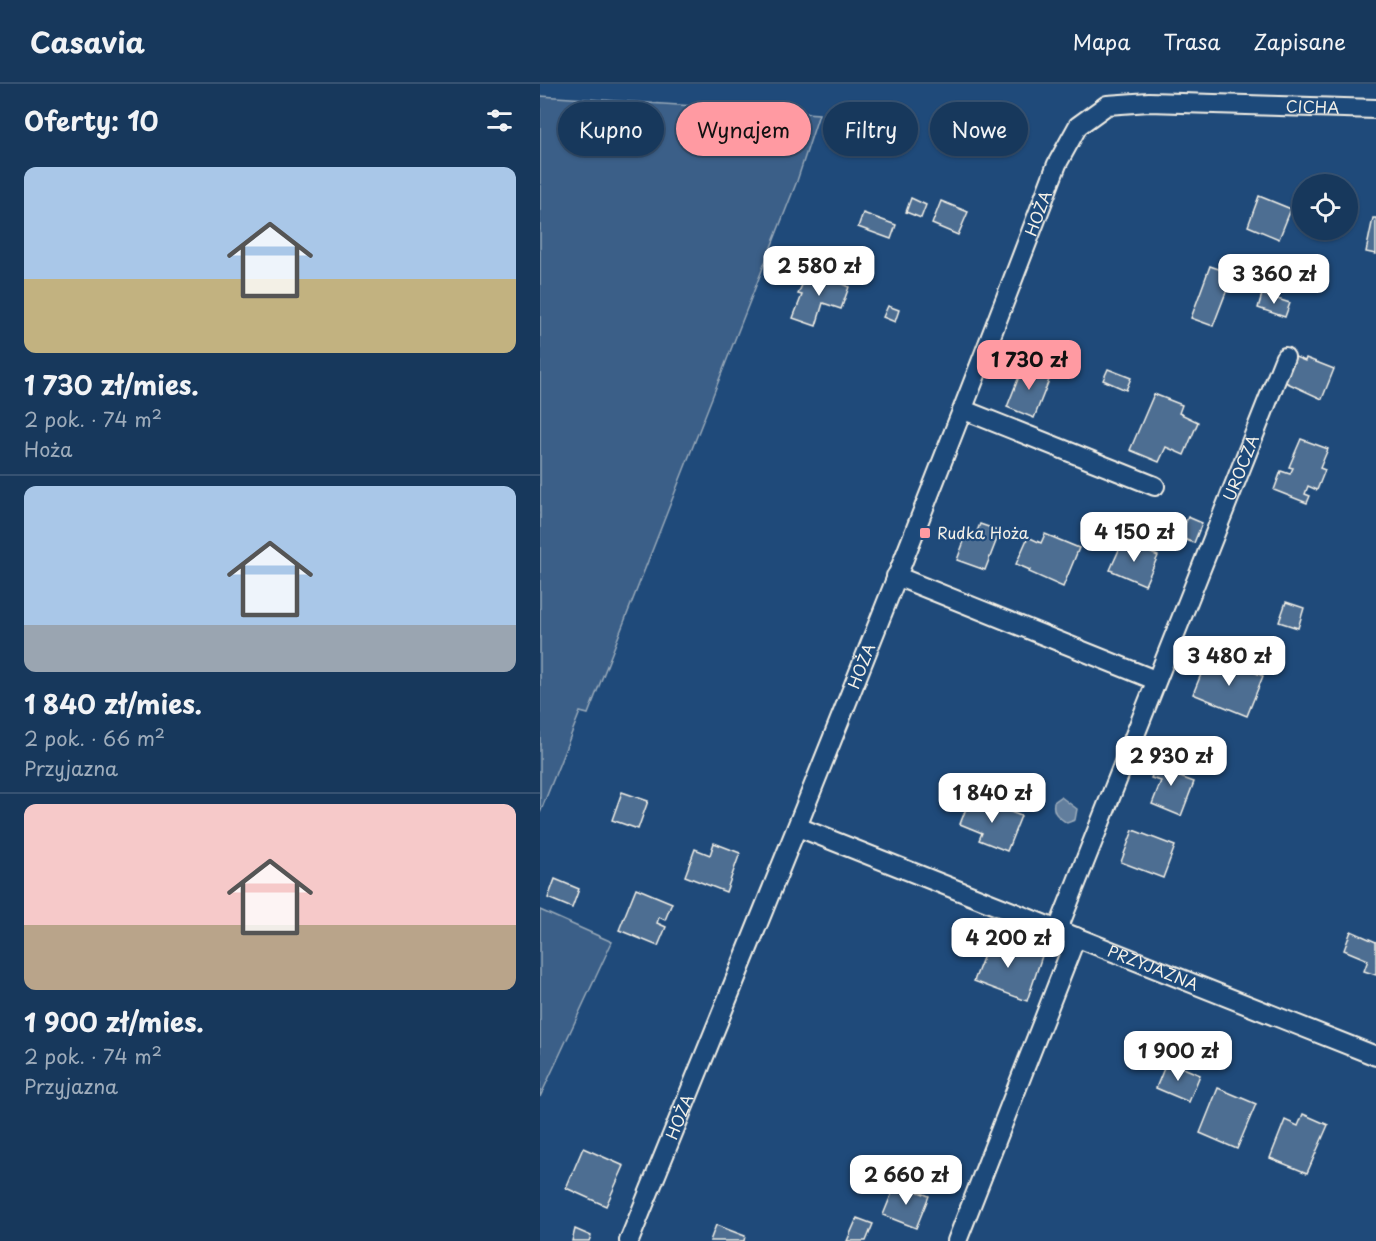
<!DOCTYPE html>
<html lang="pl">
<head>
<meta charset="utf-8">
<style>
  :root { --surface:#17385c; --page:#203f62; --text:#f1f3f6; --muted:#9eacbb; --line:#365272; --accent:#ff9aa2 }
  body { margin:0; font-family:"Playpen Sans",sans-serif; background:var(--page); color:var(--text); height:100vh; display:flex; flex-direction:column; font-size:22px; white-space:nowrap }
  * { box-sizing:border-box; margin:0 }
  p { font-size:20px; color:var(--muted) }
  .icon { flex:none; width:33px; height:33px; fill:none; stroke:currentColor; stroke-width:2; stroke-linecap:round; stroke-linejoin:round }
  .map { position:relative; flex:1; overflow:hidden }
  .sheet { display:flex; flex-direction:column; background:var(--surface); width:540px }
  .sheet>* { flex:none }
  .banner { position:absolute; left:18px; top:18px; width:570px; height:54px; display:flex; gap:12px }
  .controls { position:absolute; left:752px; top:90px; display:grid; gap:12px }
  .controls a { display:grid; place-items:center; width:66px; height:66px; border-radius:50%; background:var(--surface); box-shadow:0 2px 4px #0004,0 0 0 2px var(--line); font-size:30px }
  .price { position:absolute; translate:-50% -51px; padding:0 14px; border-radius:12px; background:#fff; color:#222; font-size:20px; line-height:39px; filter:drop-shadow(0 2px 3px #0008) }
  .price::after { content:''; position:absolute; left:50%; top:36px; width:18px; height:14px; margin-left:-9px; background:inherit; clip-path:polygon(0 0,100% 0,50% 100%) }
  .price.on { background:var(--accent); color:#111 }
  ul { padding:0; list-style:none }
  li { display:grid; align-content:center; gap:12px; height:318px; padding:0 24px }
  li+li { border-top:2px solid var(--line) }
  li span { display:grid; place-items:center; height:186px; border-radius:12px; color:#555 }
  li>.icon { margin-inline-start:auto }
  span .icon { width:108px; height:108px; fill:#fffc; stroke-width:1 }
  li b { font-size:26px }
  h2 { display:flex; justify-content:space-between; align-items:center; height:72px; padding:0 24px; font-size:26px }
  .tag { padding:0 21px; border-radius:27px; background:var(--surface); box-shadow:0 2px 4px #0004,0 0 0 2px var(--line); font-size:21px; line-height:54px }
  .tag.on { background:var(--accent); color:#111 }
  header { display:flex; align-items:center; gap:36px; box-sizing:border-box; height:84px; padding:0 30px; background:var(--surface); border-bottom:2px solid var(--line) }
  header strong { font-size:28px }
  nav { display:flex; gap:33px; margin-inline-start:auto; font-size:21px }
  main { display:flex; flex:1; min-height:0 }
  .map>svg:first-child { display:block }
</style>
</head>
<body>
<header>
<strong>Casavia</strong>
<nav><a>Mapa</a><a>Trasa</a><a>Zapisane</a></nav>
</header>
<main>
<section class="sheet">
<h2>Oferty: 10<svg class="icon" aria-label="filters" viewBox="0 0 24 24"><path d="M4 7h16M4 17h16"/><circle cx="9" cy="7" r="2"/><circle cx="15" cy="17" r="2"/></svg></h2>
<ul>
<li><span style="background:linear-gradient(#a9c7e8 60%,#c2b280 0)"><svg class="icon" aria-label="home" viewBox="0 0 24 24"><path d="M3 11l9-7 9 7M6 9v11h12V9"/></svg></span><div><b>1 730 zł/mies.</b><p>2 pok. · 74 m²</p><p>Hoża</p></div></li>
<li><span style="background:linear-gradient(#a9c7e8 75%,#9aa5b1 0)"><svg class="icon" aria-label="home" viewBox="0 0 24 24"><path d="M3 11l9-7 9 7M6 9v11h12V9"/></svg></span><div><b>1 840 zł/mies.</b><p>2 pok. · 66 m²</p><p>Przyjazna</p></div></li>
<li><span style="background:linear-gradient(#f6c9c9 65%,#b9a48a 0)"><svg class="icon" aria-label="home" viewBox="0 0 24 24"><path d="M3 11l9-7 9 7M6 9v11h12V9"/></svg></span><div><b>1 900 zł/mies.</b><p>2 pok. · 74 m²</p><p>Przyjazna</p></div></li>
</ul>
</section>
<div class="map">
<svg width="836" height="1157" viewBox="0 0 836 1157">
  <rect width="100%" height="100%" fill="#1f4a7a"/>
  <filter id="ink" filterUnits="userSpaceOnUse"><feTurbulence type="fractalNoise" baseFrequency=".0167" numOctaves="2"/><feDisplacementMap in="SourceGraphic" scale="12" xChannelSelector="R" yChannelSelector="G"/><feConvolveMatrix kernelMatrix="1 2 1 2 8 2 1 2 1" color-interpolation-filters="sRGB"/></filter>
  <g filter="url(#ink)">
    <g fill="#3a5f88" stroke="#97a8b8" stroke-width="1.5">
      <path d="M0,12L279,30L257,97L48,630L40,628L0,729Z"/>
      <path d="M0,826L72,858L0,1013Z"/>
    </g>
    <path fill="#627e9d" stroke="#9cacbb" stroke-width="1.5" d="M521,713L537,725L535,736L527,739C519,733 512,730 514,718Z"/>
    <g fill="#4d6e92" stroke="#f4f1e8" stroke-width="1.5">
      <path d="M719,112L751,125L739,155L708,142Z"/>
      <path d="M371,114L386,121L381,134L366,128Z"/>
      <path d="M401,117L428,128L418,151L392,140Z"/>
      <path d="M323,129L356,141L351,155L318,143Z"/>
      <path d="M833,134H836V170L826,168Z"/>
      <path d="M670,182L693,190L673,242L651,234Z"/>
      <path d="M268,188L295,195V197L309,203L301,225L283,219L276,242L253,234L262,211L258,210Z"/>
      <path d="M722,210L750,219L745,233L718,224Z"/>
      <path d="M348,222L359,226L355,238L343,233Z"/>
      <path d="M753,272L765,277L766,274L794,285L782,315L743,297Z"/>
      <path d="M484,280L511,291L494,334L467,323Z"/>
      <path d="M568,285L591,294L586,306L563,296Z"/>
      <path d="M614,310L642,321L639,329L658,338L644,371L626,363L619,378L590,366Z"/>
      <path d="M761,355L788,365L780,384L785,386L777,406L768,402L765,410L770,412L767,419L734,406L741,387L750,390L753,384L749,383Z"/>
      <path d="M648,433L662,439L654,459L639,453Z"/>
      <path d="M440,440L460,447L445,486L417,476L426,452L434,455Z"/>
      <path d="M505,450L539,464L523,503L489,488L490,486L476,480L488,453L501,459Z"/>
      <path d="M583,457L618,472L605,501L570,486Z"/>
      <path d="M746,518L764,524L758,544L739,538Z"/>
      <path d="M685,576L723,592L707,632L653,610L664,583L679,589Z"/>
      <path d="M619,672L636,678L632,690L654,698L641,732L612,720L621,697L611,694Z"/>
      <path d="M436,691L449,695L443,713L430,709Z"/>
      <path d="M82,708L108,717L98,745L72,736Z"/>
      <path d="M429,717L451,725L453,721L481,732L467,767L439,756L442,749L420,740Z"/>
      <path d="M593,746L635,762L623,794L581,778Z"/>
      <path d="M174,759L200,769L186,808L145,792L155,765L170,771Z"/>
      <path d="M15,795L39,805L32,824L8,814Z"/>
      <path d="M96,804L132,819L125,836L119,833L117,839L126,843L118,862L79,846Z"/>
      <path d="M811,847L836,858V891L824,887L828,876L804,866Z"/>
      <path d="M451,853L502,872L487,917L434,897Z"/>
      <path d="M627,977L660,991L649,1018L616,1004Z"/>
      <path d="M678,1004L716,1020L697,1065L660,1049Z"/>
      <path d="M763,1030L788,1041L767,1089L730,1074L745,1036L758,1042Z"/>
      <path d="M43,1064L84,1082L66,1122L26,1104Z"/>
      <path d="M356,1099L389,1112L376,1144L343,1131Z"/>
      <path d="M317,1134L333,1140L326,1157H307Z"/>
      <path d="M176,1141L205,1152L204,1157H170Z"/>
      <path d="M35,1145L51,1152L49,1157H32Z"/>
    </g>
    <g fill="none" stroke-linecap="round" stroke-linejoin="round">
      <g stroke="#f4f1e8" stroke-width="22">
        <g id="minor">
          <path d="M424,326L615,402"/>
          <path d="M356,492L615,596"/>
          <path id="s1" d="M258,743L836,972"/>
          <path id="s2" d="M518,845L745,273"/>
          <path id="s3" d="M89,1157C235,799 380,441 517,80L538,42L567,21L609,18L836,25"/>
          <path d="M417,1157L536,853"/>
        </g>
      </g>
      <use href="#minor" stroke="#1f4a7a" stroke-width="18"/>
    </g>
  </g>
  <rect fill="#ff9aa2" stroke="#1f4a7a" stroke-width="2" x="379" y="443" width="12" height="12" rx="3"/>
  <g text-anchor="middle" stroke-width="4.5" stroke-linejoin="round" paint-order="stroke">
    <g font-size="16" fill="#f4f1e8" stroke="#1f4a7a">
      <text dy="6" stroke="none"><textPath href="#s3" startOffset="1444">CICHA</textPath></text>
      <text dy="6" stroke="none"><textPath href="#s3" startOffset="1106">HOŻA</textPath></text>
      <text dy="6" stroke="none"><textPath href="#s2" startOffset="496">UROCZA</textPath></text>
      <text dy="6" stroke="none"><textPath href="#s3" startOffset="620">HOŻA</textPath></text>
      <text dy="6" stroke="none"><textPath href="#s1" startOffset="382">PRZYJAZNA</textPath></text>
      <text dy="6" stroke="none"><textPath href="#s3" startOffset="134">HOŻA</textPath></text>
    </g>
    <g font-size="16" fill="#f4f1e8" stroke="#1f4a7a" text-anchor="start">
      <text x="397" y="455">Rudka Hoża</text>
    </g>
  </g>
</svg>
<div class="controls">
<a><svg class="icon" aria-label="locate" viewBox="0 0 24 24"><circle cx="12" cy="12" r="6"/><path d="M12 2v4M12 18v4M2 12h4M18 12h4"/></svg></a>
</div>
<b class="price" style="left:279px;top:213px">2 580 zł</b>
<b class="price" style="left:734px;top:221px">3 360 zł</b>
<b class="price on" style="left:489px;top:307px">1 730 zł</b>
<b class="price" style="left:594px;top:479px">4 150 zł</b>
<b class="price" style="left:689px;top:603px">3 480 zł</b>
<b class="price" style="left:631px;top:703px">2 930 zł</b>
<b class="price" style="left:452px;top:740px">1 840 zł</b>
<b class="price" style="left:468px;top:885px">4 200 zł</b>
<b class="price" style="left:638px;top:998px">1 900 zł</b>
<b class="price" style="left:366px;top:1122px">2 660 zł</b>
<div class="banner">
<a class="tag">Kupno</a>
<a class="tag on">Wynajem</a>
<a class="tag">Filtry</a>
<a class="tag">Nowe</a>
</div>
</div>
</main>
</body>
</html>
